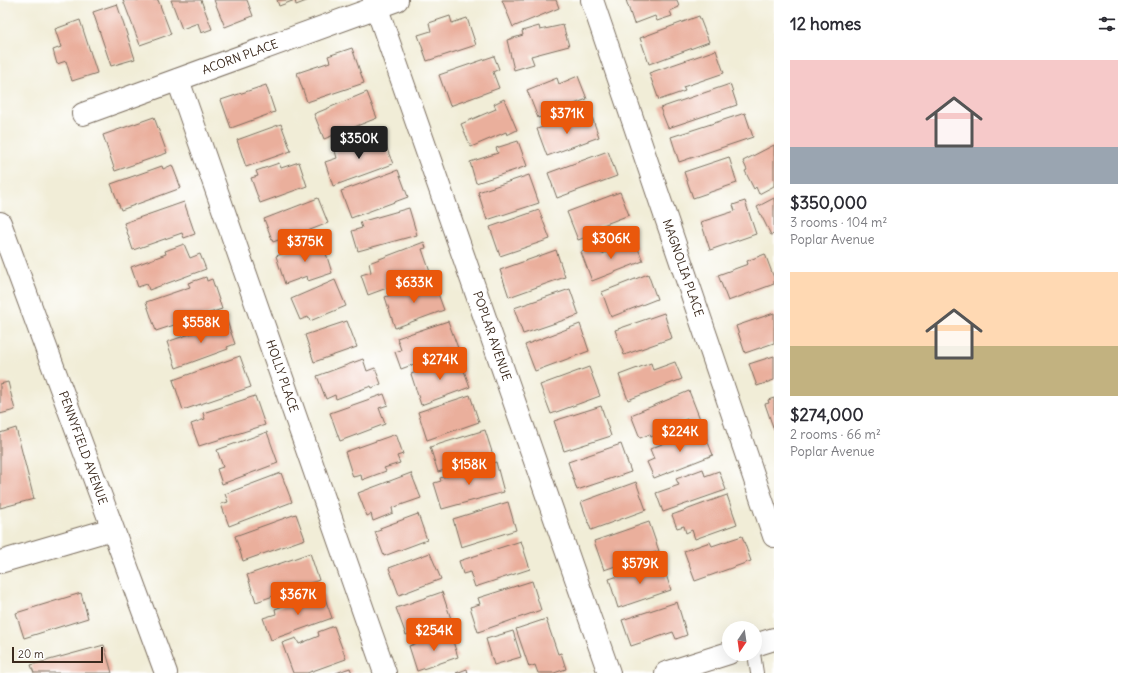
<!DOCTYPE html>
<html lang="en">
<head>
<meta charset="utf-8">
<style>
  :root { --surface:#fff; --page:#f2f2f3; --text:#2b2b33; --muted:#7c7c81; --accent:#ea580c }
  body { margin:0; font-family:Delius,sans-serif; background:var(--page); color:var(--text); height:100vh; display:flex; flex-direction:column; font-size:15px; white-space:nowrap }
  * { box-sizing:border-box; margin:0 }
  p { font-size:13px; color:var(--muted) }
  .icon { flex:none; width:22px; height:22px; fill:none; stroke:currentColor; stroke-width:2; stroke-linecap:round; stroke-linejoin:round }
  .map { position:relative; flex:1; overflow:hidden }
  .panel { display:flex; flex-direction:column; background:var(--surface); width:360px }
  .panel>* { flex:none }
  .needle { width:26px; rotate:193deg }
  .fabs { position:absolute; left:722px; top:621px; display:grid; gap:8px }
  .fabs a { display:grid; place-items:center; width:40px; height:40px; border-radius:50%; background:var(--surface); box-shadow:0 4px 16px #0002; font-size:20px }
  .scale { position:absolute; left:12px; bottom:10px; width:91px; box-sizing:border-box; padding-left:4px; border:2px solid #3b2a1e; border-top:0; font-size:11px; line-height:14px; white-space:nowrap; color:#3b2a1e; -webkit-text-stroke:3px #fff; paint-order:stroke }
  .price { position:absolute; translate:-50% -34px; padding:0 9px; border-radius:4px; background:var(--accent); color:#fff; font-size:13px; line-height:26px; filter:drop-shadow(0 1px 2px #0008) }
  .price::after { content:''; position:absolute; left:50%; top:24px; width:12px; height:9px; margin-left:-6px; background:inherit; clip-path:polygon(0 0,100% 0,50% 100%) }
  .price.on { background:#222; color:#fff }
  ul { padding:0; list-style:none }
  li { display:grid; align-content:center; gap:8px; height:212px; padding:0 16px }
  li span { display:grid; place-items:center; height:124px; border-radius:0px; color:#555 }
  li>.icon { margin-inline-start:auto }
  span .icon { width:72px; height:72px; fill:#fffc; stroke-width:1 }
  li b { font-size:17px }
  h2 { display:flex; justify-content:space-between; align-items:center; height:48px; padding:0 16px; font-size:17px }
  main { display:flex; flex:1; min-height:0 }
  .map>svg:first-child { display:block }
</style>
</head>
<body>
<main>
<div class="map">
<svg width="774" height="673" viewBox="0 0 774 673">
  <rect width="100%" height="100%" fill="#fff"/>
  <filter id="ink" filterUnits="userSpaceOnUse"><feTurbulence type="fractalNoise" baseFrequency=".025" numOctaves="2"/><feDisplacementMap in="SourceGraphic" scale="8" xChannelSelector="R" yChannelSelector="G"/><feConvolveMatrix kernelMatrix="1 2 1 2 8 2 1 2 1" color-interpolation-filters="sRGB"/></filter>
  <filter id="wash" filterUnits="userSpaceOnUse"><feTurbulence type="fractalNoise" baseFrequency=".012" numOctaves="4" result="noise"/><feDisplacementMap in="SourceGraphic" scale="16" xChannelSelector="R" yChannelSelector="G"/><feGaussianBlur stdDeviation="0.9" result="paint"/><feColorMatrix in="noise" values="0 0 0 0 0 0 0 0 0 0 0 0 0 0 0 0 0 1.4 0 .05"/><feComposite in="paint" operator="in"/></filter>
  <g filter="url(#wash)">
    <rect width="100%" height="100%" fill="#f1edd7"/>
    <g id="blocks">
      <g fill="#eaaf9c">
        <path d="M123,0H158L171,34L140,45Z"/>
        <path d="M171,0H201L212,29L201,33L198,23L182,29Z"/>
        <path d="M214,0H247L253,16L225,27Z"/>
        <path d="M277,0H309L296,5L295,0L279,6Z"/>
        <path d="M502,0H556L559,8L513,27Z"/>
        <path d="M626,0H677L679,7L670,11L672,16L657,21L655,16L634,24Z"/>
        <path d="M117,4L135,59L111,66L93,12Z"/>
        <path d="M450,16L452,23L467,18L476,45L427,61L418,35L431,31L429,23Z"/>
        <path d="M699,16L709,42L649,64L640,38Z"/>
        <path d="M80,20L97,73L72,81L66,61L57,64L53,50L61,47L55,29Z"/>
        <path d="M563,25L569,46L531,56L534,64L514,70L507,40L523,35L522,31L539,26L540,30Z"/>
        <path d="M352,48L364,83L307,102L297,73L330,62L328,56Z"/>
        <path d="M716,50L724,73L683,87L685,91L659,100L649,73Z"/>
        <path d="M494,56L499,69L493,72L499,88L450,106L439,75Z"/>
        <path d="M578,76L587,99L538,118L527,90L557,78L559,84Z"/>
        <path d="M730,84L737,105L668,128L660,108Z"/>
        <path d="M266,85L275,112L231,128L221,100Z"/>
        <path d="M367,92L377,118L324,139L314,114Z"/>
        <path d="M504,99L517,130L507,135L506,132L471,147L461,124L496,109L494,104Z"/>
        <path d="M745,113L753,137L679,162L671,137Z"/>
        <path d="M591,114L599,137L547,156L537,129L560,121L562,125Z"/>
        <path d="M154,117L167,153L115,171L103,135Z"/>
        <path d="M281,124L291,151L246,167L237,140Z"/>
        <path d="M381,134L393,164L333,186L325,162L337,158L335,151Z"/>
        <path d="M518,141L527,166L476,183L470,162L498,153L496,148Z"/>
        <path d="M774,145V186L759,194L756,187L754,189L745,171L747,170L743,161Z"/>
        <path d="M608,151L617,176L557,198L548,173Z"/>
        <path d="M729,157L737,183L693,198L684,172Z"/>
        <path d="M299,162L307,186L260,203L251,178L258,176L256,171L279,163L281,168Z"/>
        <path d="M172,165L181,188L121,210L111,184L162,166L163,169Z"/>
        <path d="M398,170L408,197L351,218L341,191Z"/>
        <path d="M529,175L539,203L487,220L478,192Z"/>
        <path d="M620,192L629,215L598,227L600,232L578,240L567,212Z"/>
        <path d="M318,198L328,223L282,241L281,239L273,242L264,219Z"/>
        <path d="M774,198V234L771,235L757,207Z"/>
        <path d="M745,201L756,234L710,250L701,222L735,211L733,205Z"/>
        <path d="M184,202L195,234L184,238L182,233L133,250L124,223Z"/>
        <path d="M409,208L417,235L358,251L352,231L362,228L360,222Z"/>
        <path d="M539,210L550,239L500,256L490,227Z"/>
        <path d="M322,240L332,273L308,281L307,276L285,284L276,256Z"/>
        <path d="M635,241L643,261L592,281L581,252L599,245L602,254Z"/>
        <path d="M424,242L426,248L422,249L430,272L368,295L361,275L371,272L369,263Z"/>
        <path d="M184,244L190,258L200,254L206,269L149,290L147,284L138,287L131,267L166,254L165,251Z"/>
        <path d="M556,250L565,277L509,297L500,270Z"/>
        <path d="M765,254L774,278V284L728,301L718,275L748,264L747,261Z"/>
        <path d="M648,274L657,299L611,317L602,292Z"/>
        <path d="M206,277L207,281L212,279L222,309L156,331L146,302L190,287L188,283Z"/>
        <path d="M335,280L346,306L310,321L308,317L300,320L291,299Z"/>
        <path d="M433,280L444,310L395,328L385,297Z"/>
        <path d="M570,289L579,315L523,334L514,308Z"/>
        <path d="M664,313L672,338L624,355L615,330Z"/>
        <path d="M774,313V343L745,353L736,326Z"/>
        <path d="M227,321L235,344L227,347L228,349L176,368L167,342Z"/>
        <path d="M347,321L357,347L314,362L305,335Z"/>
        <path d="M448,321L458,348L401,369L395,352L401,350L397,338Z"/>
        <path d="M580,324L589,351L535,371L525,345Z"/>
        <path d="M240,356L251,387L183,410L173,380Z"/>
        <path d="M774,356V380L757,386L749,364Z"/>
        <path d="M459,357L470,387L421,405L411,374Z"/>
        <path d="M363,359L367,371L375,368L381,384L372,388L371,386L336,399L335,395L326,399L317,376Z"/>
        <path d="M675,362L682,379L628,400L619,375L651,363L653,370Z"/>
        <path d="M589,367L600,396L551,414L540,385Z"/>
        <path d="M8,382L15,410L0,414V384Z"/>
        <path d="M689,391L700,419L689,423L687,419L659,430L660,433L651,437L650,434L640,438L631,415Z"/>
        <path d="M384,394L388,405L379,408L385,424L340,441L330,413Z"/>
        <path d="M470,395L479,422L427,440L418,412Z"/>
        <path d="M255,396L265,425L199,446L191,424L205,419L203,413Z"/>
        <path d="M774,398V430L765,404L769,403L768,400Z"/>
        <path d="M601,406L611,436L564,451L554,421Z"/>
        <path d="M702,427L713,455L654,478L647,462L654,459L650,449Z"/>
        <path d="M16,428L34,499L0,508V433Z"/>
        <path d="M485,430L493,455L438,472L430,447Z"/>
        <path d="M267,432L278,463L222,484L217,469L223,467L217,450Z"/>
        <path d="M396,434L403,454L397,456L400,463L384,468L386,471L362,480L361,475L353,477L345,452Z"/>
        <path d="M621,444L631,472L577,490L568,462Z"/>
        <path d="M496,462L504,492L442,509L434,483L441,481L440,478Z"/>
        <path d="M703,469L705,476L719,471L726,490L663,512L656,493L679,485L676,479Z"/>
        <path d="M281,473L292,502L229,526L221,504L228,502L225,494Z"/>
        <path d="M411,473L421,498L392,508L393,513L373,521L371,514L367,516L358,493Z"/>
        <path d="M636,482L646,510L591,530L581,502Z"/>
        <path d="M727,495L737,524L695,539L692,530L686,533L684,526L677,528L672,515Z"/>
        <path d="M508,502L516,530L461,547L453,519Z"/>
        <path d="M296,514L305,539L243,561L235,536Z"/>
        <path d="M418,514L427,540L384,556L375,532L381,530L380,528Z"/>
        <path d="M649,522L659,551L604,570L594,541Z"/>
        <path d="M742,536L751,561L695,581L684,551L710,542L712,546Z"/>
        <path d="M521,541L530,569L475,587L470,572L463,574L459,561Z"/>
        <path d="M310,553L319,580L256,602L247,575Z"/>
        <path d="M430,553L441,579L399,595L389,568Z"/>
        <path d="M662,562L671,590L618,608L609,579Z"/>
        <path d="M532,581L541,610L478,632L470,607L480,604L478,598Z"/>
        <path d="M442,592L451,619L406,635L396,608Z"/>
        <path d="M81,593L88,618L24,638L16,613Z"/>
        <path d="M323,593L332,618L271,640L263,618L276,614L275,609L314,594L315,597Z"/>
        <path d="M677,602L687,635L676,639L673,632L631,646L622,620Z"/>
        <path d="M546,619L558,654L561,653L566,669L554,673H538L535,665L529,667L516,629Z"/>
        <path d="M334,626L346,659L307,673H293L282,643L296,638L299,644L319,636L318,632Z"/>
        <path d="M513,631L521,657L494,665L486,639Z"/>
        <path d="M450,632L458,657L417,671L409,646Z"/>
        <path d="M104,645L112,673H34L31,665Z"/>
        <path d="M350,668L352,673H336Z"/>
        <path d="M467,669L468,673H456Z"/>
      </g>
    </g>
  </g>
  <g filter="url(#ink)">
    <use href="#blocks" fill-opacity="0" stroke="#7b6e5f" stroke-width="1"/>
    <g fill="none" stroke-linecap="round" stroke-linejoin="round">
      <g stroke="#7b6e5f" stroke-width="14">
        <path id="service" d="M754,654L757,673"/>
      </g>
      <g stroke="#7b6e5f" stroke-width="24">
        <g id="minor">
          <path d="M374,0L609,673"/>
          <path d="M592,0L774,536"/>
          <path d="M178,80L385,673"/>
          <path d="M83,114L397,0"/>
          <path d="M0,562L112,529"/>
          <path d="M755,645L774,639"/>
          <path d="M666,673L729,653"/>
        </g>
      </g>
      <g stroke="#7b6e5f" stroke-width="24">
        <path id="tertiary" d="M0,223L166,673"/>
      </g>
      <use href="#service" stroke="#fff" stroke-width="12"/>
      <use href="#minor" stroke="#fff" stroke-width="22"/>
      <use href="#tertiary" stroke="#fff" stroke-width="22"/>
    </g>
  </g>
  <g text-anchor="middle" stroke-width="3.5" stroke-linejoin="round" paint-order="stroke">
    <g font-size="12" fill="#3b2a1e" stroke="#fff">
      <text transform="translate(240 57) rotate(-20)" y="4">ACORN PLACE</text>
      <text transform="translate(683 268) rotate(71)" y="4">MAGNOLIA PLACE</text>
      <text transform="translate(492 336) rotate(71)" y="4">POPLAR AVENUE</text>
      <text transform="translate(282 376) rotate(71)" y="4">HOLLY PLACE</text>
      <text transform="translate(83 448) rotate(70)" y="4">PENNYFIELD AVENUE</text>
    </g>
  </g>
</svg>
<div class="fabs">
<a><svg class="needle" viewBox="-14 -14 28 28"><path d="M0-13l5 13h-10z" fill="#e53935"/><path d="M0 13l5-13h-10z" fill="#7c7c81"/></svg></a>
</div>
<div class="scale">20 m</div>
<b class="price" style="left:567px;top:135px">$371K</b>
<b class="price on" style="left:359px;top:160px">$350K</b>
<b class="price" style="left:611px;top:260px">$306K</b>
<b class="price" style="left:305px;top:263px">$375K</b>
<b class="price" style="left:414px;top:304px">$633K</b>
<b class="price" style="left:201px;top:344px">$558K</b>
<b class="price" style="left:440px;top:381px">$274K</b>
<b class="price" style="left:680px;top:453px">$224K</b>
<b class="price" style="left:469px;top:486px">$158K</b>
<b class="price" style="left:640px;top:585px">$579K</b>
<b class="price" style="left:298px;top:616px">$367K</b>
<b class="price" style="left:434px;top:652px">$254K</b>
</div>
<section class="panel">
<h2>12 homes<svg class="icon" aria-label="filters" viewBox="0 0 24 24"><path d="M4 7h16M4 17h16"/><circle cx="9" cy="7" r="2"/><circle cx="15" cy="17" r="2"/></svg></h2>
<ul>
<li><span style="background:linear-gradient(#f6c9c9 70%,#9aa5b1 0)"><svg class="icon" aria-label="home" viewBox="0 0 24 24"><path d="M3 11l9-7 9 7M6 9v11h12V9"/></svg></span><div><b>$350,000</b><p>3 rooms · 104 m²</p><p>Poplar Avenue</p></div></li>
<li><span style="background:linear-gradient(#ffd9b3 60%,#c2b280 0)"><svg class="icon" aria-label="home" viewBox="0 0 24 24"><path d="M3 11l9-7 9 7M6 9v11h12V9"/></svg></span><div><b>$274,000</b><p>2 rooms · 66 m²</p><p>Poplar Avenue</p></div></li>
</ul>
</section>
</main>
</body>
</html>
